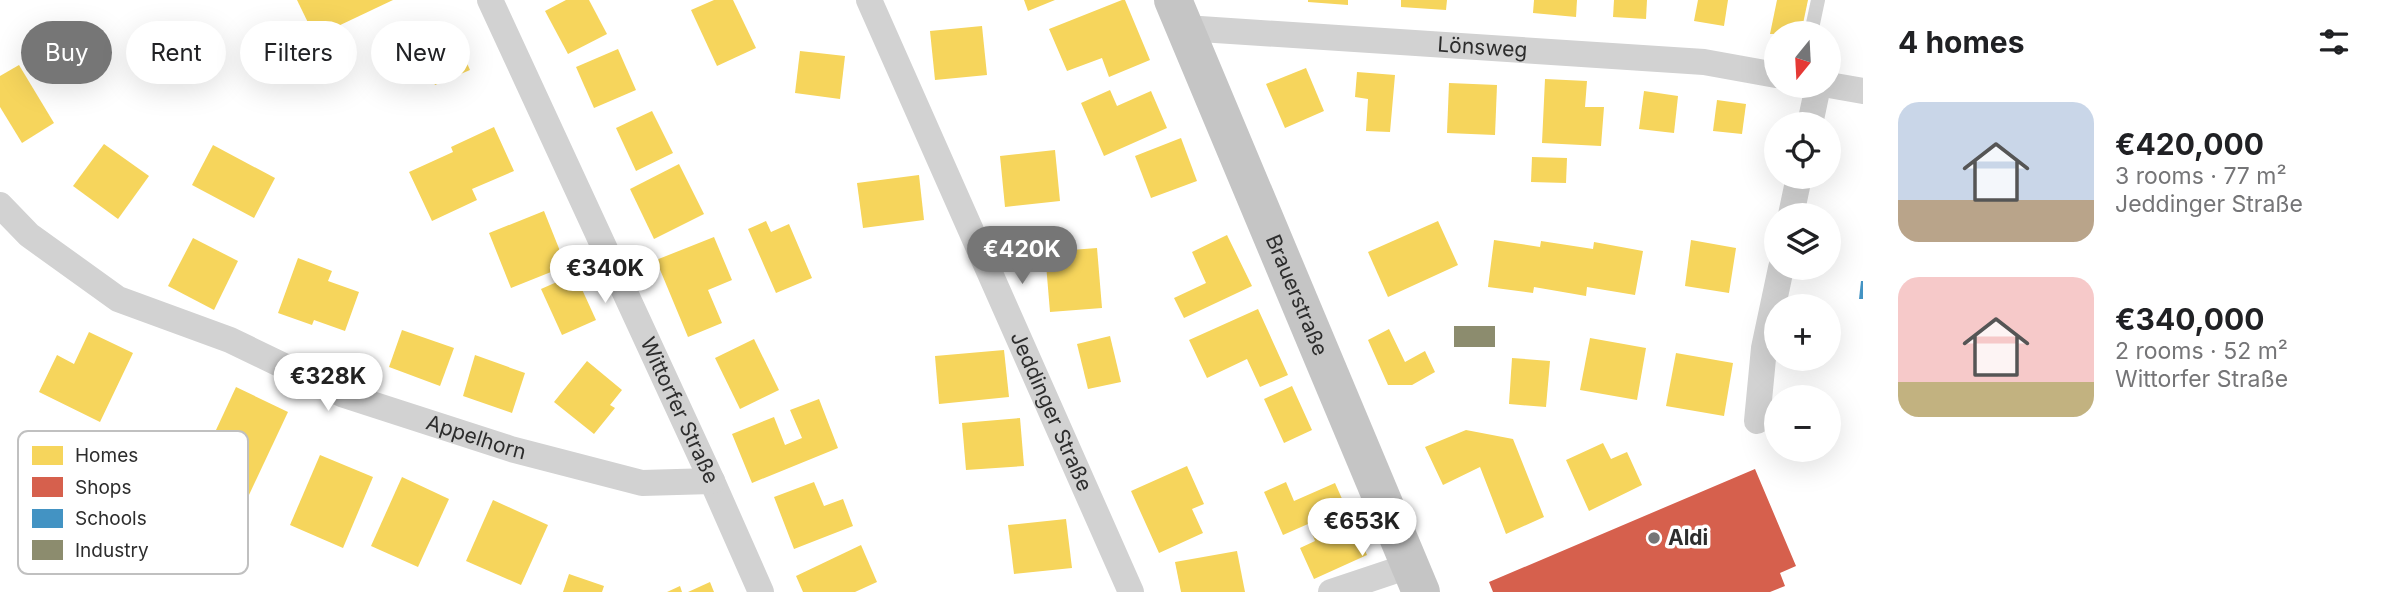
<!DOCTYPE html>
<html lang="en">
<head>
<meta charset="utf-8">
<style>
  :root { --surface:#fff; --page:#f2f2f2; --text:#202124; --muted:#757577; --accent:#767676 }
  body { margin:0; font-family:Inter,sans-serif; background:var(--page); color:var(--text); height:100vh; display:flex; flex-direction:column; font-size:26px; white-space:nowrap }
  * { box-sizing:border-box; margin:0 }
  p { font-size:23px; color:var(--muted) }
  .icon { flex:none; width:38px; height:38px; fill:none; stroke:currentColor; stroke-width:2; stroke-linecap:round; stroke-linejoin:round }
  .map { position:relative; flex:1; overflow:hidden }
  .drawer { display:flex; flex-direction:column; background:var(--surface); width:525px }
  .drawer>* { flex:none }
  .top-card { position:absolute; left:21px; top:21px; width:665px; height:63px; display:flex; gap:14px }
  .needle { width:46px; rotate:198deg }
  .fabs { position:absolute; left:1764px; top:21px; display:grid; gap:14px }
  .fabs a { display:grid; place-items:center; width:77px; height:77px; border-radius:50%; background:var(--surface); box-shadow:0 7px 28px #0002; font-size:35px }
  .price { position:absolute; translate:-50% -60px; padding:0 16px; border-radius:24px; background:#fff; color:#222; font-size:23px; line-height:46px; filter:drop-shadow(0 2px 4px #0008) }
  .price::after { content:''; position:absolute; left:50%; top:42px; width:21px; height:16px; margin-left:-10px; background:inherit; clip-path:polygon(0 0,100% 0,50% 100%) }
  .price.active { background:var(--accent); color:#fff }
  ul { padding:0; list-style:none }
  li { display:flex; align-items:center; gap:21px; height:175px; padding:0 35px }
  li span { display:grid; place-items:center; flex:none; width:196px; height:140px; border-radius:21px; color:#555 }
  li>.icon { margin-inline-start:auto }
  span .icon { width:84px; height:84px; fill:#fffc; stroke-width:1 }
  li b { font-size:30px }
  h2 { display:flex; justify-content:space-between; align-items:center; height:84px; padding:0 35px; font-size:30px }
  .tag { padding:0 24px; border-radius:32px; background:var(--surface); box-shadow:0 7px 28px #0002; font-size:24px; line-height:63px }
  .tag.active { background:var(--accent); color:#fff }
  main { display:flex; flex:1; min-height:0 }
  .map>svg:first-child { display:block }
</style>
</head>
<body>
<main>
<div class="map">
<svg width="1863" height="592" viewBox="0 0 1863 592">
  <rect width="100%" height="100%" fill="#fff"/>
  <g fill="#f6d55c">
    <path d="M297,0H393L315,37Z"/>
    <path d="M566,0H589L607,34L568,54L545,11Z"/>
    <path d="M714,0H733L756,48L717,66L691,10Z"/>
    <path d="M1024,0H1055L1028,11Z"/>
    <path d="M1122,0H1125L1150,60L1109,77L1102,58L1067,71L1049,29Z"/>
    <path d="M1308,0H1348V5L1308,2Z"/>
    <path d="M1401,0H1447L1446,10L1401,7Z"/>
    <path d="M1534,0H1577L1576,17L1533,13Z"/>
    <path d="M1614,0H1647L1646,19L1613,17Z"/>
    <path d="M1698,0H1728L1724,26L1694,21Z"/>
    <path d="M1777,0H1808L1801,33L1770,34Z"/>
    <path d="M982,26L987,75L935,80L930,31Z"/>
    <path d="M451,27L470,70L435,85L416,42Z"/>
    <path d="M618,49L636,90L594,108L576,67Z"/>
    <path d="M800,51L845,56L840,99L795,93Z"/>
    <path d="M19,65L54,123L22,143L0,107V76Z"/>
    <path d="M1306,68L1324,111L1285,128L1266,84Z"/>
    <path d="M1357,72L1395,75L1390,132L1366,131L1368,99L1355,97Z"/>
    <path d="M1545,79L1587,81L1585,107H1604L1601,146L1542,143Z"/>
    <path d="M1449,83L1497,85L1495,135L1447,133Z"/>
    <path d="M1110,90L1117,106L1151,91L1167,128L1104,156L1081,103Z"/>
    <path d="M1644,91L1678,96L1674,133L1639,129Z"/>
    <path d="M1717,100L1746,104L1742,134L1713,131Z"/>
    <path d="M652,111L673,153L636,171L616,128Z"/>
    <path d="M494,127L514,171L472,189L477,200L432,221L409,172L453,152L451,147Z"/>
    <path d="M1181,138L1197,181L1151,198L1135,156Z"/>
    <path d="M104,144L149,176L118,219L73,186Z"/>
    <path d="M213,145L275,178L254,218L192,185Z"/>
    <path d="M1055,150L1060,201L1005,207L1000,156Z"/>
    <path d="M1532,157L1567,158L1566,183L1531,182Z"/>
    <path d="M679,164L704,214L654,239L630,189Z"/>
    <path d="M919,175L924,220L863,228L857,183Z"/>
    <path d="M544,211L566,266L511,288L489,233Z"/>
    <path d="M766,221L771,232L789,224L812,278L776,293L748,229Z"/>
    <path d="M1438,221L1458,265L1388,297L1368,252Z"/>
    <path d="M1227,235L1252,286L1184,318L1174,298L1206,283L1192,252Z"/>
    <path d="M714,237L732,280L708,290L722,323L688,337L656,260Z"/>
    <path d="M193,238L238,261L214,310L168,286Z"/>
    <path d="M1494,240L1540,247L1541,241L1593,249L1594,242L1643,251L1635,295L1587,287L1586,296L1534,287L1533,293L1488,287Z"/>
    <path d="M1691,240L1736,248L1729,293L1685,286Z"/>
    <path d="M1097,248L1102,308L1050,312L1045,252Z"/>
    <path d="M298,258L332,271L328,281L359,292L345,331L314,320L312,325L278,313Z"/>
    <path d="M575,274L596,320L562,335L541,289Z"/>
    <path d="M1258,309L1288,375L1260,387L1247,359L1207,378L1189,340Z"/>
    <path d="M1389,329L1405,362L1425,351L1435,372L1412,385H1388L1368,340Z"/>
    <path d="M402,330L454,348L440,386L389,367Z"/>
    <path d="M89,332L133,353L100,422L39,392L57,355L74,364Z"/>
    <path d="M1110,336L1121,382L1088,389L1077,344Z"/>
    <path d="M1590,338L1646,348L1637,400L1580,390Z"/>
    <path d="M754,339L779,390L740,409L715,358Z"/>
    <path d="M1004,350L1009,397L939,404L935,356Z"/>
    <path d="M1676,353L1733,363L1724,416L1666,406Z"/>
    <path d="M475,355L525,373L512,413L463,396Z"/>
    <path d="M1512,358L1550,361L1546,407L1509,404Z"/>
    <path d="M587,361L622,390L610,405L615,408L594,434L554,402Z"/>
    <path d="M1292,386L1312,430L1284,443L1264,399Z"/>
    <path d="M236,387L288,412L248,497L196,473Z"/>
    <path d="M819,399L838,448L752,483L732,434L774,417L785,445L802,438L790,410Z"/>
    <path d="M1020,418L1024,466L966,470L962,423Z"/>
    <path d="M1466,430L1513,439L1544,517L1506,534L1480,467L1443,485L1425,447Z"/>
    <path d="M1603,443L1611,459L1627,452L1642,485L1589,511L1566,460Z"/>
    <path d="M320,455L373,477L343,548L290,525Z"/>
    <path d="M1187,466L1204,504L1192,509L1203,533L1159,553L1131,491Z"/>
    <path d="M402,477L449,499L418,567L371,546Z"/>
    <path d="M814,482L824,506L843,499L853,526L794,549L774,497Z"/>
    <path d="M1286,482L1294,501L1335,483L1367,555L1314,579L1300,548L1315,541L1308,524L1283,535L1264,492Z"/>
    <path d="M493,500L548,525L521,585L466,561Z"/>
    <path d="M1066,519L1072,568L1014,574L1008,525Z"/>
    <path d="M861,545L877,582L855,592H803L796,576Z"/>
    <path d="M1237,551L1245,592H1181L1175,562Z"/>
    <path d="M569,574L604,586L602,592H563Z"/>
    <path d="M710,582L714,592H688Z"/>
    <path d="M680,586L682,592H667Z"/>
  </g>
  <path fill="#d6604d" d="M1755,469L1796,566L1780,573L1785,586L1770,592H1493L1489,582Z"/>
  <path fill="#4393c3" d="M1861,281H1863V299H1859Z"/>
  <rect fill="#8c8c6e" x="1454" y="326" width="41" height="21"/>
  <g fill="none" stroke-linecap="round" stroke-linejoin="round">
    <path stroke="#d2d2d2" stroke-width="14" d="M1811,33L1818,0"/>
    <g stroke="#d2d2d2" stroke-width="26">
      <path id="s1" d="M490,0L712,481L761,592"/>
      <path id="s2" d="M869,0L1131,592"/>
      <path id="s3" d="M1185,28L1704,62L1776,75"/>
      <path d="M1829,85L1863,91"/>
      <path d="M1810,124L1818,86"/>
      <path id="s4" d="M0,205L29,235L118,299L230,340L344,395L511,449L642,483L712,481"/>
      <path d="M1791,215L1799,177"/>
      <path d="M1757,421L1764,348L1781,268"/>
      <path d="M1331,592L1409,566"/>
    </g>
    <path stroke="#c5c5c5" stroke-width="38" id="s5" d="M1173,0L1421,592"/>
  </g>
  <circle fill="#767676" stroke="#fff" stroke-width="2.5" cx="1654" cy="538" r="7"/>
  <g text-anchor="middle" stroke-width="7" stroke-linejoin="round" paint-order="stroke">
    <g font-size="21" fill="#2d2d2d" stroke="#fff">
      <text dy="7" stroke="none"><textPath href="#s3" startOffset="298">Lönsweg</textPath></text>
      <text dy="7" stroke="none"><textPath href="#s5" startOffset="320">Brauerstraße</textPath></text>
      <text dy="7" stroke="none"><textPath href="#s1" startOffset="452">Wittorfer Straße</textPath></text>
      <text dy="7" stroke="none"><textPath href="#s2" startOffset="450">Jeddinger Straße</textPath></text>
      <text dy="7" stroke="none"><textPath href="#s4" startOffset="536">Appelhorn</textPath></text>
    </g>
    <g font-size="21" font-weight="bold" fill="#2d2d2d" stroke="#fff" text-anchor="start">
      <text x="1668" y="545">Aldi</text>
    </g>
  </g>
  <rect x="18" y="431" width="230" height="143" rx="10" fill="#fff" stroke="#c0c0c0" stroke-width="2"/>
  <rect x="32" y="446" width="31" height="19" fill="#f6d55c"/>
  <rect x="32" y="477" width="31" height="20" fill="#d6604d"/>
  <rect x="32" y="509" width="31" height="19" fill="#4393c3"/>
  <rect x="32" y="540" width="31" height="20" fill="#8c8c6e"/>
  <g font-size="19" fill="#2d2d2d">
    <text x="75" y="462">Homes</text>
    <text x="75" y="494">Shops</text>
    <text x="75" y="525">Schools</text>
    <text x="75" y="557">Industry</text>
  </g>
</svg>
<div class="fabs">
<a><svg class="needle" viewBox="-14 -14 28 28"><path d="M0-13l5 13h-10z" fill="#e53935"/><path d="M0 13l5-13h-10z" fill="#757577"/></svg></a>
<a><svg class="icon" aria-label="locate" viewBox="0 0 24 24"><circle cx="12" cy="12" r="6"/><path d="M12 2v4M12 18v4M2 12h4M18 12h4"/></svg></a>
<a><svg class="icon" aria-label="layers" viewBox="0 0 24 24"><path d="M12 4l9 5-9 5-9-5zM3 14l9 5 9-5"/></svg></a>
<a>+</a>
<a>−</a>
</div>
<b class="price active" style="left:1022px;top:286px">€420K</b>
<b class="price" style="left:605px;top:305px">€340K</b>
<b class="price" style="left:328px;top:413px">€328K</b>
<b class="price" style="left:1362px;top:558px">€653K</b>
<div class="top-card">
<a class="tag active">Buy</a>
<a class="tag">Rent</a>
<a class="tag">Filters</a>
<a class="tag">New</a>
</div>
</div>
<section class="drawer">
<h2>4 homes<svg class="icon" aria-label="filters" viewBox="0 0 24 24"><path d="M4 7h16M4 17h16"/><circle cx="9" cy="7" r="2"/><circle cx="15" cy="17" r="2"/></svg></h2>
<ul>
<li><span style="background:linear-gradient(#c9d6e8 70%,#b9a48a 0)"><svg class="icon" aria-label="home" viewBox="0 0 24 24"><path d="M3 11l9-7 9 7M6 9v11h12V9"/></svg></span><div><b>€420,000</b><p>3 rooms · 77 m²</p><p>Jeddinger Straße</p></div></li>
<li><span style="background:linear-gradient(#f6c9c9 75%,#c2b280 0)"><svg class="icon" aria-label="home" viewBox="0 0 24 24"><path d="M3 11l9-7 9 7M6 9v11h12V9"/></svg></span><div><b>€340,000</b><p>2 rooms · 52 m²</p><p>Wittorfer Straße</p></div></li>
</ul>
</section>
</main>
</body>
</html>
